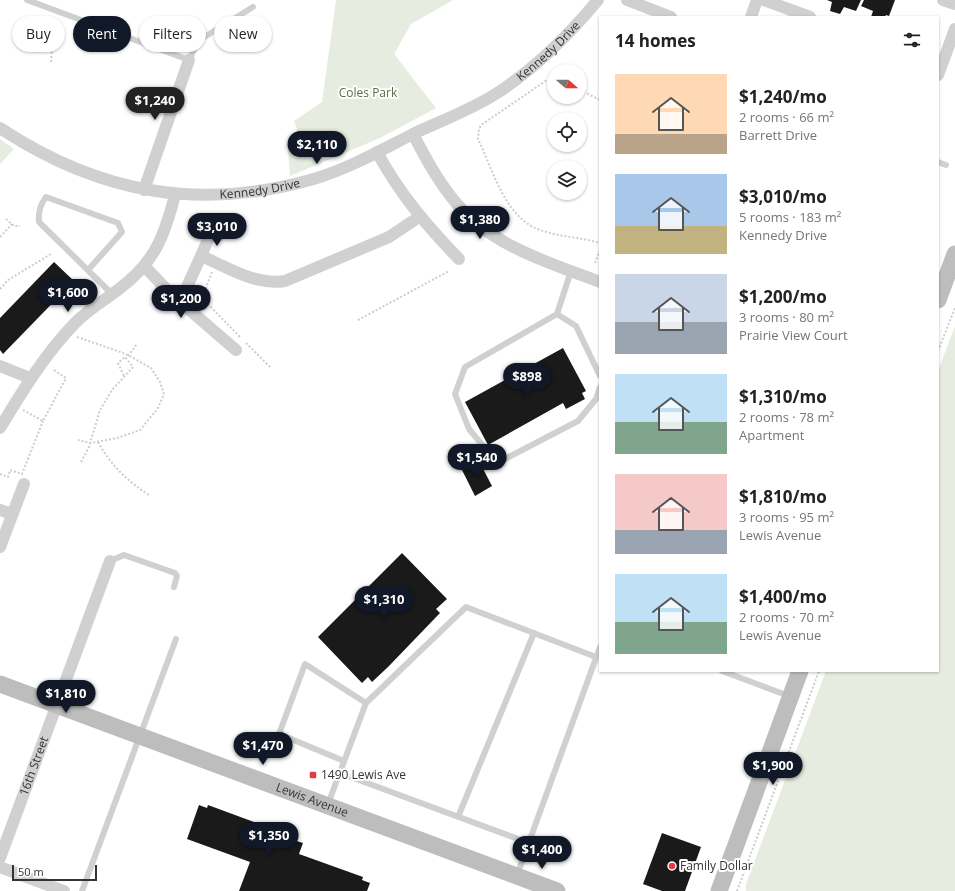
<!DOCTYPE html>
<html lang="en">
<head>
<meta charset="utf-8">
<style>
  :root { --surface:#fff; --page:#f2f2f2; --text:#222; --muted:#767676; --accent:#111827 }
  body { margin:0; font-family:"Open Sans",sans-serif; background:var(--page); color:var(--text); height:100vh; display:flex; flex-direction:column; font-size:15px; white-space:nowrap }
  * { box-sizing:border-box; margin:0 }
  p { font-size:13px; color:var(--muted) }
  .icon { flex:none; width:22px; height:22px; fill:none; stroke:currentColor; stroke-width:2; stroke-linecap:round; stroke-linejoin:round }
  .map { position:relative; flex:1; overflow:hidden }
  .side { position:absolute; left:599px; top:16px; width:340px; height:656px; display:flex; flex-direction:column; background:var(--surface); border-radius:0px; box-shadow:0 1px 3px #0004 }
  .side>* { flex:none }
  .banner { position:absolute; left:12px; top:16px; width:380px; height:36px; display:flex; gap:8px }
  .needle { width:26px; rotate:110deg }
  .fabs { position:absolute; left:547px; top:64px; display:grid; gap:8px }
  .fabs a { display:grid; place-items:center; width:40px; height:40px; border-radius:50%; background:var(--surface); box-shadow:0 1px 3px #0004; font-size:20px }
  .scale { position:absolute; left:12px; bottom:10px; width:85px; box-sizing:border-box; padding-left:4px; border:2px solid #333; border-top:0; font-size:11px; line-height:14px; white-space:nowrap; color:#333; -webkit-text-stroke:3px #fff; paint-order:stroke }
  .price { position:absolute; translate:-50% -34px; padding:0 9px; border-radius:14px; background:var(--accent); color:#fff; font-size:13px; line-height:26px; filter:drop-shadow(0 1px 2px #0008) }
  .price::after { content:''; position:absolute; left:50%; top:24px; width:12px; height:9px; margin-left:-6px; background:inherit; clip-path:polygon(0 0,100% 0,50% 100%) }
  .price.current { background:#222; color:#fff }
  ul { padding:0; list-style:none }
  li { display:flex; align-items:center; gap:12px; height:100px; padding:0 16px }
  li span { display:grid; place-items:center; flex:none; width:112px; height:80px; border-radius:0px; color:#555 }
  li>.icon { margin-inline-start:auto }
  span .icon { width:48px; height:48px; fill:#fffc; stroke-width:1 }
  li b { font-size:17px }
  h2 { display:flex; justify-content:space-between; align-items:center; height:48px; padding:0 16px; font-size:17px }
  .pill { padding:0 14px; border-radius:18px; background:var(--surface); box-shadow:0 1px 3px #0004; font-size:14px; line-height:36px }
  .pill.current { background:var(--accent); color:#fff }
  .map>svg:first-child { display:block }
</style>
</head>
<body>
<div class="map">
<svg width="955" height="891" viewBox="0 0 955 891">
  <rect width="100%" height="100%" fill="#fff"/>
  <g fill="#e6ecdf">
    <path d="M336,0H453L411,24L394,54L436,108L380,138L290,176L288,150L300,137L294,121L322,102Z"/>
    <path d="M0,139L14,149L0,164Z"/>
    <path d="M955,326V891H746V884L826,671H938V371Z"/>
  </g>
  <g fill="#1a1a1a">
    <path d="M827,0H861L856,11L844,7L840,14L830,11L832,2Z"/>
    <path d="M864,0H895L889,16L886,15L885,17H871L873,11L861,6Z"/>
    <path d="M54,262L74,281L3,354L0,350V318Z"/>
    <path d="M563,348L586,391L582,393L585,399L566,409L563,403L488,445L465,402Z"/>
    <path d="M479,461L492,486L475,496L462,470Z"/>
    <path d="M402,553L447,599L436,609L440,613L388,667L372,682L368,677L362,683L318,637Z"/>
    <path d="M199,805L207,808L208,805L289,835L287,838L303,843L299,854L363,877L362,880L370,883L367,891H239L250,862L187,839Z"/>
    <path d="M662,833L701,847L685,891H662L643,884Z"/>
  </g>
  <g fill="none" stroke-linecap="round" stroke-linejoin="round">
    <g stroke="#cdcdcd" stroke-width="2" stroke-dasharray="2 2" stroke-linecap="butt">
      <path d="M51,62L52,48L62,30"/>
      <path d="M554,79L547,80L481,125L479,129L478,139C493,170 505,218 540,230C559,237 580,237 600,243"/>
      <path d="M580,90L600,100"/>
      <path d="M6,219L14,226H20"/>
      <path d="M0,237L12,224"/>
      <path d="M595,263L600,250"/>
      <path d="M212,272L202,298L240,337"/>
      <path d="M0,289L8,280L51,254"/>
      <path d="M358,320L449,271"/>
      <path d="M77,337L126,354L151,368L160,382L164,394L158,408L140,430L117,438L91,443L78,440"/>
      <path d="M246,343L271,368"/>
      <path d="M938,351L955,308"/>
      <path d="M128,356L137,344"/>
      <path d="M23,410L43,421L66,378L52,369"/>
      <path d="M98,442C110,464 127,481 149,495"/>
      <path d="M81,462L89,447L100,410L112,390L133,367L125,357L118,363L124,376"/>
      <path d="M0,474L8,477L10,470L22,474L43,421"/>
      <path d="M737,891L819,671"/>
    </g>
    <g stroke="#d0d0d0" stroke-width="6">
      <path d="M27,0L189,60L198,41L253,7"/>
      <path d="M938,162L946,165"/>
      <path d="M88,270L122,232L118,223L46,197C40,205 38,212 39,222L112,294"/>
      <path d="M571,271L557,314L465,367L455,394L469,429L489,453L505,459L578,421L596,399L600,387"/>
      <path d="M557,314L576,326L600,376"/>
      <path d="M110,561L124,555L175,573L177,576L174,587"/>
      <path d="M722,671L789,696"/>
      <path d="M344,761L279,734L305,664L366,703"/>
      <path d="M340,773L529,843"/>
      <path d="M328,804L366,703L466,607L596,657"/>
      <path d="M458,817L534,633"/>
      <path d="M517,875L600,647"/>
      <path d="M82,891L176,639"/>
    </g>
    <g stroke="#d0d0d0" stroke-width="12">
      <path d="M627,0L671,17"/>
      <path d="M764,0L810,17"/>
      <path d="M943,0L955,4"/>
      <path d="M751,17L757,0"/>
      <path d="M938,75L955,29"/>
      <path id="s1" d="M0,128C100,194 202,212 317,178C352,167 383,149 415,133C441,121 470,110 494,95C534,70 568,36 598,0"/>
      <path d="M413,134C426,159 439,183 457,204C492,246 550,263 600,282"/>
      <path d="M377,152C399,193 427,226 459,259"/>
      <path d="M144,190L189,60"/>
      <path d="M201,256L212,230"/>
      <path d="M145,267L171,294L236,350"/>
      <path d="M180,302L201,256C227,267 256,286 285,281L389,237L419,217"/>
      <path d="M0,366L30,378"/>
      <path d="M0,428C23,390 45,354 76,322C89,309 105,300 119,289C155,262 164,237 175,195"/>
      <path d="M0,510L12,514"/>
      <path d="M0,547L24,484"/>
      <path id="s2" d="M0,858L110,561"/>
      <path d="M0,867L64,891"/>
    </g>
    <g stroke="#bdbdbd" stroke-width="17">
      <path d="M938,300L955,254"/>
      <path id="s3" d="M0,684L557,891"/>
      <path d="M719,891L800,671"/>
    </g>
  </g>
  <g fill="#e63946" stroke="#fff" stroke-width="1.5">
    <rect x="309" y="771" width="8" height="8" rx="2"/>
    <circle cx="672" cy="866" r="4"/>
  </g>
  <g text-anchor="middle" stroke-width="4" stroke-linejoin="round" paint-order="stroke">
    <g font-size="12" fill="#333" stroke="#fff">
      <text dy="4" stroke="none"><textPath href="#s1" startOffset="598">Kennedy Drive</textPath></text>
      <text dy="4" stroke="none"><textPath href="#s1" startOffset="274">Kennedy Drive</textPath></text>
      <text dy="4" stroke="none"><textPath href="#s2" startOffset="98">16th Street</textPath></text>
      <text dy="4" stroke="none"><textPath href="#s3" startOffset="333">Lewis Avenue</textPath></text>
    </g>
    <g font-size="12" fill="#56703f" stroke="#fff">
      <text x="368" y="97">Coles Park</text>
    </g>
    <g font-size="12" fill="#333" stroke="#fff" text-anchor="start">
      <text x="321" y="779">1490 Lewis Ave</text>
      <text x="680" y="870">Family Dollar</text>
    </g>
  </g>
</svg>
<div class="fabs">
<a><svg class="needle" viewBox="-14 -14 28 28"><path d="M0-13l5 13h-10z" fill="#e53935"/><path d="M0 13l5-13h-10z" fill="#767676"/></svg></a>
<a><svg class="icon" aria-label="locate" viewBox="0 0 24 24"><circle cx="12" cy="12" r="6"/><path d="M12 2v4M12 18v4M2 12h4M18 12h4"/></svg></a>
<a><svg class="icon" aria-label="layers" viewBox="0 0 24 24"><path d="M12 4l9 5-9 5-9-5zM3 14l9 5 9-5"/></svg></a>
</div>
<div class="scale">50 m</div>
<b class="price current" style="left:155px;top:121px">$1,240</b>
<b class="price" style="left:317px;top:165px">$2,110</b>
<b class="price" style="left:480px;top:240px">$1,380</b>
<b class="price" style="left:217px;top:247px">$3,010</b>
<b class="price" style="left:68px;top:313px">$1,600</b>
<b class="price" style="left:181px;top:319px">$1,200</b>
<b class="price" style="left:527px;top:397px">$898</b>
<b class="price" style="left:477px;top:478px">$1,540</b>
<b class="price" style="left:384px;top:620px">$1,310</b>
<b class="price" style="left:66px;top:714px">$1,810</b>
<b class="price" style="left:263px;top:766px">$1,470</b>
<b class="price" style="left:773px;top:786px">$1,900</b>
<b class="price" style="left:269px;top:856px">$1,350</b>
<b class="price" style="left:542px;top:870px">$1,400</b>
<div class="banner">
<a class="pill">Buy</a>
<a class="pill current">Rent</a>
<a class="pill">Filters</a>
<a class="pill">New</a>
</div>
<section class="side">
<h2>14 homes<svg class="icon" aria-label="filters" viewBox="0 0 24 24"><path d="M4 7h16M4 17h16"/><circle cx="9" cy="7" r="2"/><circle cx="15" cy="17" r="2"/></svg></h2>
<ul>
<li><span style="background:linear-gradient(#ffd9b3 75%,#b9a48a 0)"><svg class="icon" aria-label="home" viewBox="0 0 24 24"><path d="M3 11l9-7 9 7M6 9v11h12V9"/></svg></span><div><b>$1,240/mo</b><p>2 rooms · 66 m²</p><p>Barrett Drive</p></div></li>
<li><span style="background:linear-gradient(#a9c7e8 65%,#c2b280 0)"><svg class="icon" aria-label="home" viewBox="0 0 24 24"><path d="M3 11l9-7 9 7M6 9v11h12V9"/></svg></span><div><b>$3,010/mo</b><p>5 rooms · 183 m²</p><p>Kennedy Drive</p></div></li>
<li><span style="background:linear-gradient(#c9d6e8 60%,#9aa5b1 0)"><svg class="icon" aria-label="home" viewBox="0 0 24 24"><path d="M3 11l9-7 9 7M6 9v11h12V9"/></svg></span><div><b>$1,200/mo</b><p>3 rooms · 80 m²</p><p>Prairie View Court</p></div></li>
<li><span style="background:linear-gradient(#bfe0f5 60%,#7fa58c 0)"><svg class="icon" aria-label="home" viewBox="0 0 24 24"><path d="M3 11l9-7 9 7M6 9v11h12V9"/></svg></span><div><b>$1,310/mo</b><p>2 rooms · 78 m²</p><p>Apartment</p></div></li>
<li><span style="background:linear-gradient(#f6c9c9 70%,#9aa5b1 0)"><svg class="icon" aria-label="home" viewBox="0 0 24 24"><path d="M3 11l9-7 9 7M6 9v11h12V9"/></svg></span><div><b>$1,810/mo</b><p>3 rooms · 95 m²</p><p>Lewis Avenue</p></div></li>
<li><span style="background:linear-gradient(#bfe0f5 60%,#7fa58c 0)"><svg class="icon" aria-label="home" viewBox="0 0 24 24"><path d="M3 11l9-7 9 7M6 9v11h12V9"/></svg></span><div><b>$1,400/mo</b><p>2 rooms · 70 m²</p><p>Lewis Avenue</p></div></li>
</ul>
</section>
</div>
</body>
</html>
